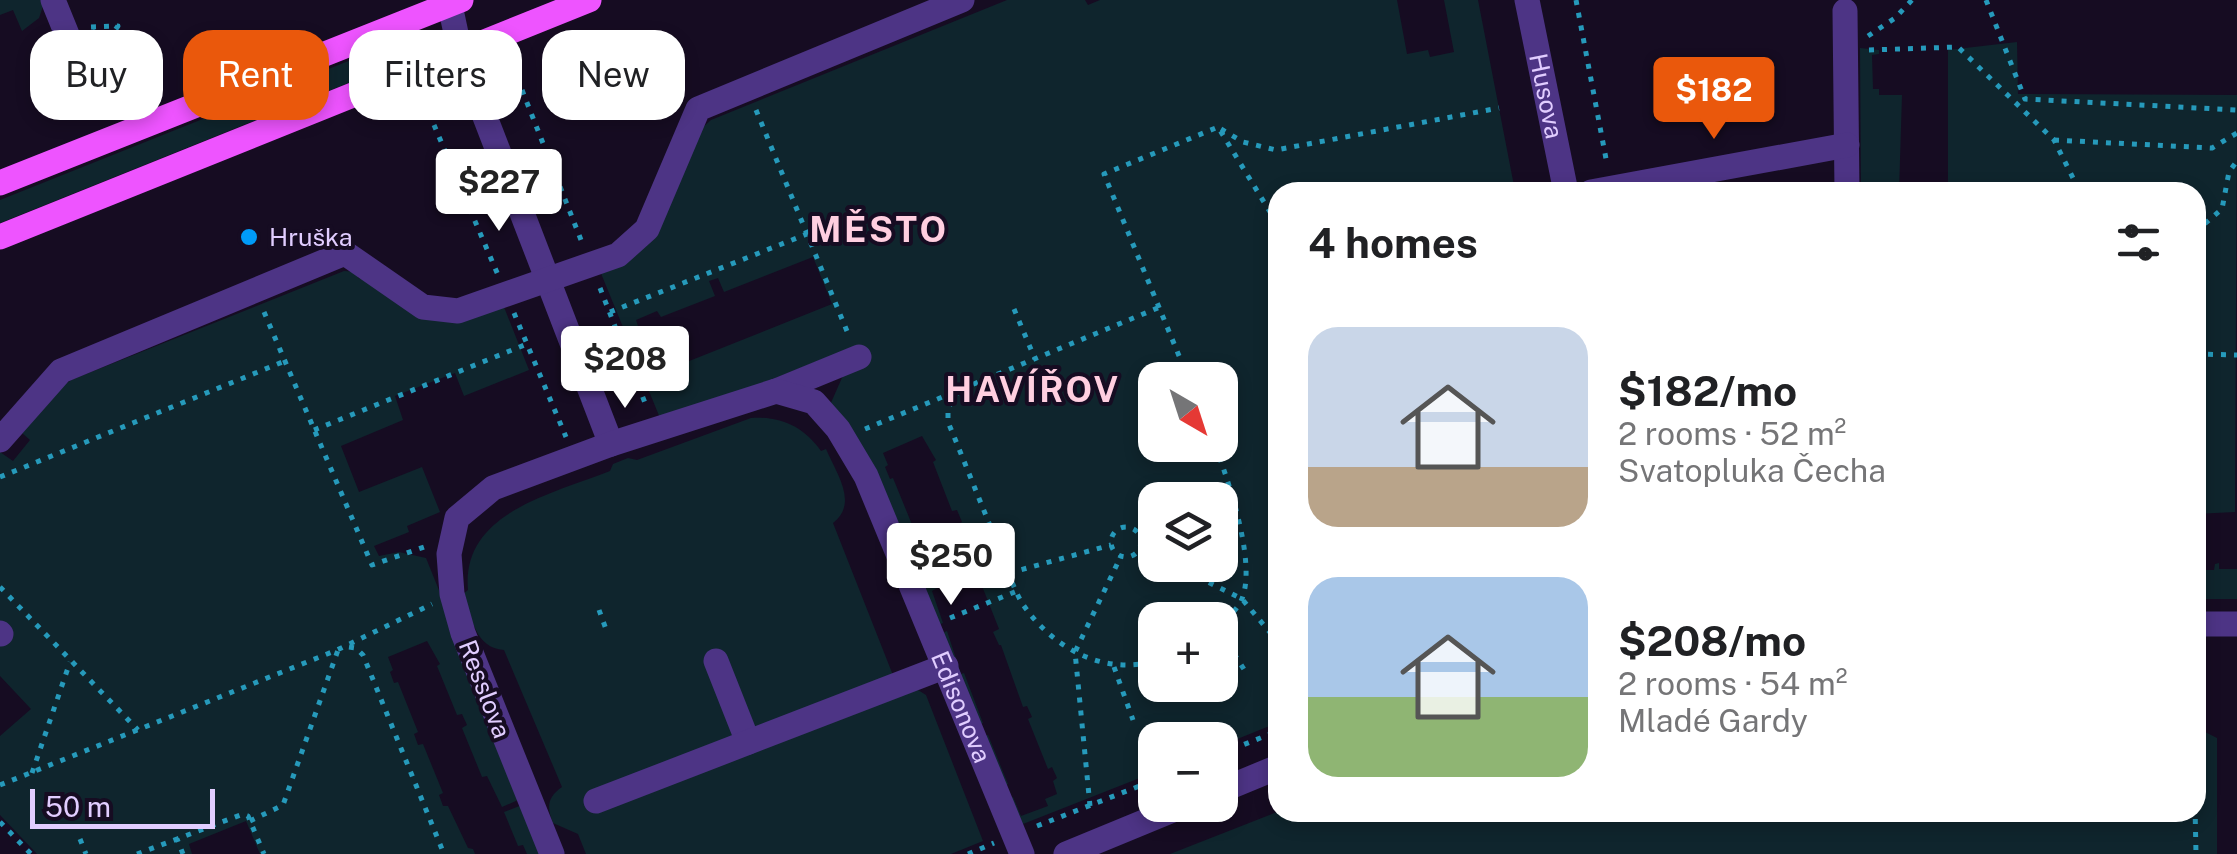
<!DOCTYPE html>
<html lang="en">
<head>
<meta charset="utf-8">
<style>
  :root { --surface:#fff; --page:#f2f2f2; --text:#202124; --muted:#757577; --accent:#ea580c }
  body { margin:0; font-family:"Public Sans",sans-serif; background:var(--page); color:var(--text); height:100vh; display:flex; flex-direction:column; font-size:38px; white-space:nowrap }
  * { box-sizing:border-box; margin:0 }
  p { font-size:32px; color:var(--muted) }
  .icon { flex:none; width:55px; height:55px; fill:none; stroke:currentColor; stroke-width:2; stroke-linecap:round; stroke-linejoin:round }
  .map { position:relative; flex:1; overflow:hidden }
  .panel { position:absolute; left:1268px; top:182px; width:938px; height:640px; display:flex; flex-direction:column; background:var(--surface); border-radius:30px; box-shadow:0 5px 15px #0003 }
  .panel>* { flex:none }
  .top-card { position:absolute; left:30px; top:30px; width:950px; height:90px; display:flex; gap:20px }
  .needle { width:65px; rotate:141deg }
  .controls { position:absolute; left:1138px; top:362px; display:grid; gap:20px }
  .controls a { display:grid; place-items:center; width:100px; height:100px; border-radius:20px; background:var(--surface); box-shadow:0 5px 15px #0003; font-size:50px }
  .scale { position:absolute; left:30px; bottom:25px; width:185px; box-sizing:border-box; padding-left:10px; border:5px solid #e1cdff; border-top:0; font-size:28px; line-height:35px; white-space:nowrap; color:#e1cdff; -webkit-text-stroke:8px #160c22; paint-order:stroke }
  .price { position:absolute; translate:-50% -85px; padding:0 22px; border-radius:10px; background:#fff; color:#222; font-size:32px; line-height:65px; filter:drop-shadow(0 2px 5px #0008) }
  .price::after { content:''; position:absolute; left:50%; top:60px; width:30px; height:22px; margin-left:-15px; background:inherit; clip-path:polygon(0 0,100% 0,50% 100%) }
  .price.current { background:var(--accent); color:#fff }
  ul { padding:0; list-style:none }
  li { display:flex; align-items:center; gap:30px; height:250px; padding:0 40px }
  li span { display:grid; place-items:center; flex:none; width:280px; height:200px; border-radius:30px; color:#555 }
  li>.icon { margin-inline-start:auto }
  span .icon { width:120px; height:120px; fill:#fffc; stroke-width:1 }
  li b { font-size:42px }
  h2 { display:flex; justify-content:space-between; align-items:center; height:120px; padding:0 40px; font-size:42px }
  .tag { padding:0 35px; border-radius:30px; background:var(--surface); box-shadow:0 5px 15px #0003; font-size:35px; line-height:90px }
  .tag.current { background:var(--accent); color:#fff }
  .map>svg:first-child { display:block }
</style>
</head>
<body>
<div class="map">
<svg width="2237" height="854" viewBox="0 0 2237 854">
  <rect width="100%" height="100%" fill="#160c22"/>
  <g fill="#0f252d" fill-rule="evenodd">
    <path d="M0,0H45L39,18L22,31L13,10L0,15Z"/>
    <path d="M1007,0H1085L1088,5L1100,0H1397L1407,54L1428,50L1430,57L1454,52L1444,0H1478L1515,191L1278,192L1277,723L1220,746V740H1155V772L1005,831L925,640L947,631L961,674L964,673L983,723L980,724L985,736L988,735L1008,784L1004,786L1008,799L1013,797L1021,816L1048,806L1045,799L1057,794L1053,781L1057,778L1052,767L1048,769L1028,719L1032,717L1027,706L1023,707L1001,645H999L993,632L999,629L982,586L987,583L982,572L977,573L958,524L962,522L957,510L952,511L933,462L936,460L922,436L883,453L888,465L885,467L890,479L893,478L913,527L910,529L915,540H918L937,588L932,591L943,623L922,631L830,405L856,346L667,421L660,418L644,379L832,304L813,257L724,292L718,278L709,281L715,296L661,317L657,311L636,320L638,326L625,332L600,271L615,264L702,128L711,120ZM1155,380H1220V445H1155ZM1155,500H1220V565H1155ZM1155,620H1220V685H1155Z"/>
    <path d="M401,40L409,47L408,59L0,223V200Z"/>
    <path d="M2017,42L2018,94L2237,95L2235,512L2195,514V192H1948V50Z"/>
    <path d="M1860,48L1879,50V54L1872,55L1873,89H1879V95H1902L1899,192H1861Z"/>
    <path d="M344,271L358,272V278L368,280L399,299L502,302L529,370L464,396L455,373L395,396L403,420L341,446L359,492L422,467L440,512L407,526L409,532L374,546L379,556L399,552L426,558L490,717L518,800L502,807L487,776L482,777L462,728L467,725L462,714L457,715L437,666L440,664L427,641L388,657L393,670L390,672L394,683L398,682L418,732L414,734L418,745L423,744L443,793L439,795L443,806H448L468,848L473,849L475,854H260L246,821L189,844L192,854H37L0,815V736L31,709L0,676V646L12,634L0,621V452L13,461L30,440L22,433L60,388L71,380Z"/>
    <path d="M751,418C781,416 804,427 821,451L826,449C836,473 859,503 833,523L900,693L918,690L926,695L983,841L951,854H586L578,834L553,823C546,806 548,797 562,787L504,650C475,648 472,618 463,594L468,590C461,512 553,494 610,471L613,464L628,458L637,460Z"/>
    <path d="M2219,563V569H2237V599H2195V566L2198,570H2214L2215,564Z"/>
    <path d="M2195,727L2217,738V854H1170L1277,812H2195Z"/>
    <path d="M522,805L544,854H527L523,845L518,846L504,812Z"/>
  </g>
  <g fill="none" stroke-linecap="round" stroke-linejoin="round">
    <g stroke="#269abb" stroke-width="5" stroke-dasharray="5 8" stroke-linecap="butt">
      <path d="M1576,0L1607,164"/>
      <path d="M1986,0L2025,99L2237,110"/>
      <path d="M91,27L118,26L101,50"/>
      <path d="M92,30L120,95"/>
      <path d="M1868,36L1895,18L1912,0"/>
      <path d="M1869,50L1958,47L2054,140L2080,192"/>
      <path d="M51,56L74,114"/>
      <path d="M522,90L583,245"/>
      <path d="M756,110L849,336"/>
      <path d="M434,125L498,275"/>
      <path d="M1221,129L1243,142L1276,150L1499,108"/>
      <path d="M2054,140L2212,148L2237,133"/>
      <path d="M2195,232L2222,209L2229,172L2237,161"/>
      <path d="M600,288L647,408"/>
      <path d="M1014,309L1035,359"/>
      <path d="M264,312L372,565L427,546"/>
      <path d="M610,312L807,234"/>
      <path d="M514,313L566,437"/>
      <path d="M2195,354L2237,355"/>
      <path d="M1189,380L1104,174L1218,127L1278,225"/>
      <path d="M959,390L948,408V422C965,463 981,504 998,545C1006,564 1012,586 1022,603C1051,647 1103,676 1155,661"/>
      <path d="M865,429L1160,307"/>
      <path d="M314,430L527,344"/>
      <path d="M1215,445C1228,480 1258,565 1241,601C1237,610 1227,618 1220,625"/>
      <path d="M0,477L285,361"/>
      <path d="M1205,500L1230,486"/>
      <circle cx="1126" cy="542" r="15"/>
      <path d="M1140,535L1155,527"/>
      <path d="M1140,548L1155,556"/>
      <path d="M1174,565L1242,599L1278,642"/>
      <path d="M1009,573L1111,545"/>
      <path d="M0,587L138,730"/>
      <path d="M599,610L607,632"/>
      <path d="M950,618L1017,591"/>
      <path d="M1220,632L1247,674"/>
      <path d="M349,647L356,648L363,655L444,854"/>
      <path d="M1114,667L1133,720"/>
      <path d="M1181,685L1186,698"/>
      <path d="M1220,754L1278,731"/>
      <path d="M32,773L70,662"/>
      <path d="M0,785L337,650L432,604"/>
      <path d="M1090,806L1075,652L1121,556"/>
      <path d="M2195,806L2196,854"/>
      <path d="M250,821L283,805L338,650"/>
      <path d="M0,822L31,854"/>
      <path d="M1037,826L1155,780"/>
      <path d="M80,839L86,854"/>
      <path d="M137,854L177,839"/>
      <path d="M183,854L177,839L243,814L248,816L264,854"/>
      <path d="M968,854L994,843"/>
    </g>
    <g stroke="#4d3485" stroke-width="25">
      <path d="M53,0L68,37"/>
      <path id="s1" d="M1527,0L1566,192"/>
      <path d="M450,5L460,52L611,444"/>
      <path d="M1845,11L1847,192"/>
      <path d="M1591,192L1847,145"/>
      <path d="M776,391L859,357"/>
      <path d="M0,440L61,371L345,253L423,307L458,311L618,255L647,229L698,109L962,0"/>
      <path d="M2195,624H2237"/>
      <path d="M0,633L1,634"/>
      <path d="M716,661L748,742"/>
      <path d="M1220,791L1278,767"/>
      <path d="M596,801L946,666"/>
      <path id="s2" d="M552,854L463,633L452,594L449,554L457,518L493,488L611,444L776,391L814,402L838,429L866,476L1022,854"/>
      <path d="M1066,854L1185,805"/>
    </g>
    <g stroke="#ee54ff" stroke-width="25">
      <path d="M0,183L461,0"/>
      <path d="M0,237L589,0"/>
    </g>
  </g>
  <circle fill="#009bf8" stroke="#160c22" stroke-width="4" cx="249" cy="237" r="10"/>
  <g text-anchor="middle" stroke-width="8" stroke-linejoin="round" paint-order="stroke">
    <g font-size="25" fill="#e1cdff" stroke="#160c22">
      <text dy="9" stroke="none"><textPath href="#s1" startOffset="98">Husova</textPath></text>
      <text transform="translate(485 689) rotate(69)" y="9">Resslova</text>
      <text dy="9" stroke="none"><textPath href="#s2" startOffset="1082">Edisonova</textPath></text>
    </g>
    <g font-size="25" fill="#e1cdff" stroke="#160c22" text-anchor="start">
      <text x="269" y="246">Hruška</text>
    </g>
    <g font-size="35" font-weight="bold" letter-spacing="2.5" fill="#ffcfe0" stroke="#160c22">
      <text x="879" y="242">MĚSTO</text>
      <text x="1033" y="402">HAVÍŘOV</text>
    </g>
  </g>
</svg>
<div class="controls">
<a><svg class="needle" viewBox="-14 -14 28 28"><path d="M0-13l5 13h-10z" fill="#e53935"/><path d="M0 13l5-13h-10z" fill="#757577"/></svg></a>
<a><svg class="icon" aria-label="layers" viewBox="0 0 24 24"><path d="M12 4l9 5-9 5-9-5zM3 14l9 5 9-5"/></svg></a>
<a>+</a>
<a>−</a>
</div>
<div class="scale">50 m</div>
<b class="price current" style="left:1714px;top:142px">$182</b>
<b class="price" style="left:499px;top:234px">$227</b>
<b class="price" style="left:625px;top:411px">$208</b>
<b class="price" style="left:951px;top:608px">$250</b>
<div class="top-card">
<a class="tag">Buy</a>
<a class="tag current">Rent</a>
<a class="tag">Filters</a>
<a class="tag">New</a>
</div>
<section class="panel">
<h2>4 homes<svg class="icon" aria-label="filters" viewBox="0 0 24 24"><path d="M4 7h16M4 17h16"/><circle cx="9" cy="7" r="2"/><circle cx="15" cy="17" r="2"/></svg></h2>
<ul>
<li><span style="background:linear-gradient(#c9d6e8 70%,#b9a48a 0)"><svg class="icon" aria-label="home" viewBox="0 0 24 24"><path d="M3 11l9-7 9 7M6 9v11h12V9"/></svg></span><div><b>$182/mo</b><p>2 rooms · 52 m²</p><p>Svatopluka Čecha</p></div></li>
<li><span style="background:linear-gradient(#a9c7e8 60%,#8fb573 0)"><svg class="icon" aria-label="home" viewBox="0 0 24 24"><path d="M3 11l9-7 9 7M6 9v11h12V9"/></svg></span><div><b>$208/mo</b><p>2 rooms · 54 m²</p><p>Mladé Gardy</p></div></li>
</ul>
</section>
</div>
</body>
</html>
